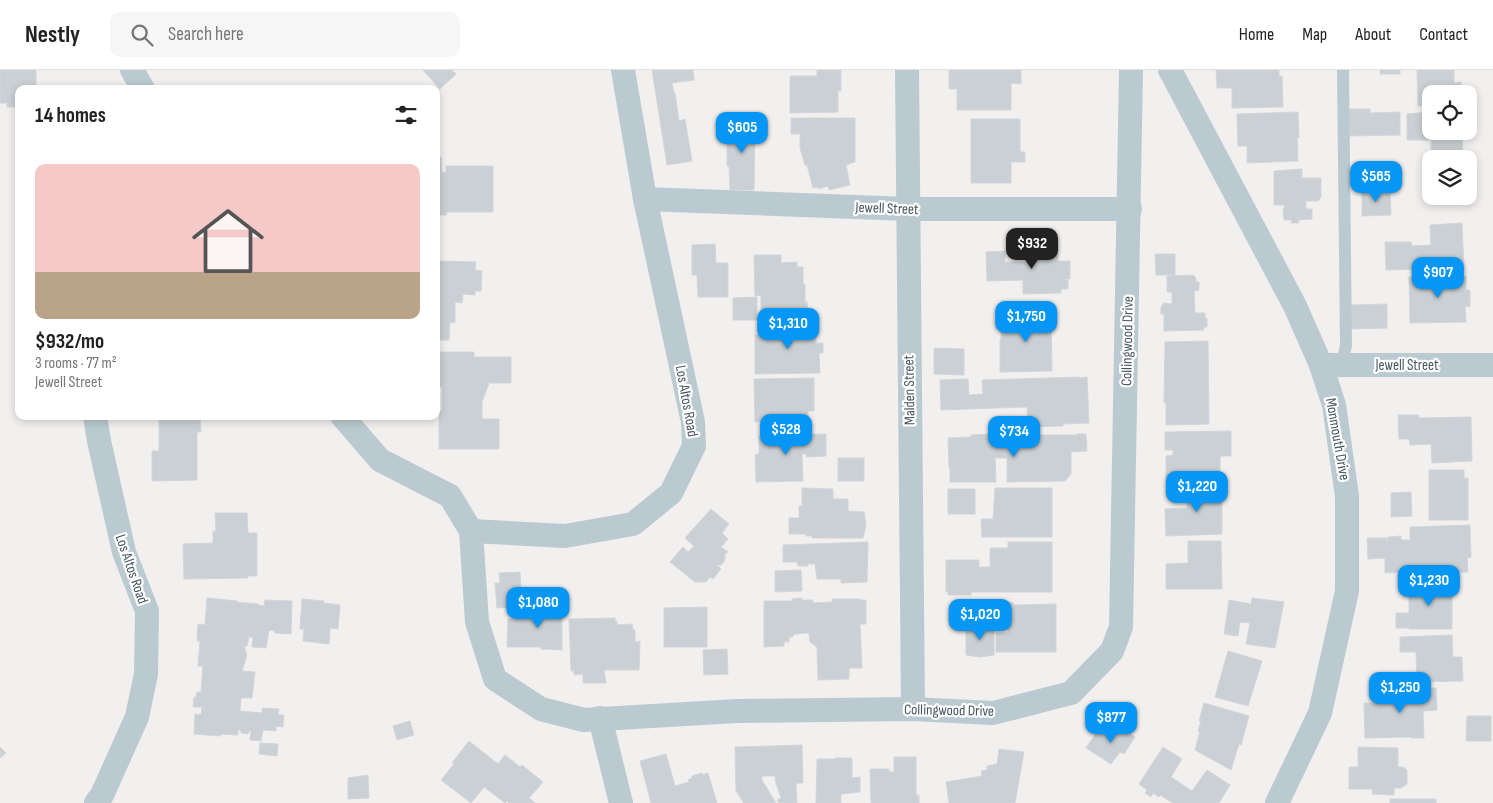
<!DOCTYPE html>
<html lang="en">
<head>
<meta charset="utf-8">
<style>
  :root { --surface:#fff; --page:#f6f6f6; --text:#222; --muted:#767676; --line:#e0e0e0; --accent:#0596f6 }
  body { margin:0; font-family:"Sofia Sans Condensed",sans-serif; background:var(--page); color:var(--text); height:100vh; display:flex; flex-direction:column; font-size:19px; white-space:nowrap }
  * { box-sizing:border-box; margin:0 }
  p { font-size:16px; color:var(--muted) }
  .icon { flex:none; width:28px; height:28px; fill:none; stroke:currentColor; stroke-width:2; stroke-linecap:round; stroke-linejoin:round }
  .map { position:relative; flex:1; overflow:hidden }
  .details { position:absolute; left:15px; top:15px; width:425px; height:335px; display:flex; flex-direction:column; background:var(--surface); border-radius:10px; box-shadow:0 2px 8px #0003 }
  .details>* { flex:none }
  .tools { position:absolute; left:1422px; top:15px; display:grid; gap:10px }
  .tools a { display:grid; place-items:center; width:55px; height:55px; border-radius:10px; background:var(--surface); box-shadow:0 2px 8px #0003; font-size:25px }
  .price { position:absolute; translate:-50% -42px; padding:0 11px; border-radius:10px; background:var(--accent); color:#fff; font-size:16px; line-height:32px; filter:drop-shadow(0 1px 2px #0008) }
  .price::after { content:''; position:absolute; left:50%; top:30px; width:15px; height:11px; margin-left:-8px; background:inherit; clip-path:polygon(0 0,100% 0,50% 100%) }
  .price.selected { background:#222; color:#fff }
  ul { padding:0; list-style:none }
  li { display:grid; align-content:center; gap:10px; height:265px; padding:0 20px }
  li span { display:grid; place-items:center; height:155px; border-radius:10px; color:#555 }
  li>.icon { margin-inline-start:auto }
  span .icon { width:90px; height:90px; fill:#fffc; stroke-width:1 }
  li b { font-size:21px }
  h2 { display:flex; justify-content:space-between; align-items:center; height:60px; padding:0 20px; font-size:21px }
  header { display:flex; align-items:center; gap:30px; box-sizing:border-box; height:70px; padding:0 25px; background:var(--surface); border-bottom:1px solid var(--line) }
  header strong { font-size:24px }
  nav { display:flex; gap:28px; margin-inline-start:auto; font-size:18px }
  .search { width:350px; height:45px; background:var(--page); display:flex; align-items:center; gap:12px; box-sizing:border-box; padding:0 18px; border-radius:10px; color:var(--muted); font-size:19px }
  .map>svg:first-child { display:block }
</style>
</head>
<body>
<header>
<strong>Nestly</strong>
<div class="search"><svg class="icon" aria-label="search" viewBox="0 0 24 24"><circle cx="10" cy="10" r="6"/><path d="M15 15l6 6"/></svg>Search here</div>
<nav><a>Home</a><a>Map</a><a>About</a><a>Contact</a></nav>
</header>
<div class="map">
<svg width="1493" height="733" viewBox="0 0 1493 733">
  <rect width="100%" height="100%" fill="#f2efef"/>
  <g fill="#cad0d4" stroke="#d2d6db">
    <path d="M0,0H36V19H19V37H7V33H0Z"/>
    <path d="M423,0H452L456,4L440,19Z"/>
    <path d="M652,0H693L694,10L672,13L674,23H675L679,51L685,49L692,91L667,95Z"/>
    <path d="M817,0H841V21H838V42L790,43V6H817Z"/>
    <path d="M949,0H1021V14L1011,13V40H957V19H949Z"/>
    <path d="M1216,0H1279V6H1282L1283,37L1232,38V18H1217Z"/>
    <rect x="1380" y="0" width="20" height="4"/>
    <path d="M1417,0H1454V13L1461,12L1462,24H1431V36H1418Z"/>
    <path d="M1349,39H1370V43L1400,42V65L1350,66Z"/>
    <path d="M1298,42L1299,68L1297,67L1298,91L1247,93V76H1238L1237,44Z"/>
    <path d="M1430,42H1431V61H1462L1463,89H1440V85H1431V70H1407V44Z"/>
    <path d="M731,48H755L754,120H730L729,96H727V69H731Z"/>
    <path d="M791,48H855V92L846,95L850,115L829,120L828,116L818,119V117L813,118L807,95H805L800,78V64H791Z"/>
    <path d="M971,49H1020V82H1025V92H1011V113H971Z"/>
    <path d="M436,87H441L442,102L446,103V96H493V142H446L447,145H436Z"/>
    <path d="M1302,99V108H1321V127L1318,131H1306V139H1312V149L1298,150L1299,153H1291L1292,150H1284L1283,140L1285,135H1274V101Z"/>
    <path d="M1390,120L1391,145L1362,146V121Z"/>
    <path d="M1462,153L1464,198L1386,200L1385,172H1411L1412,176L1431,175L1430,155Z"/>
    <path d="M715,174L716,193H728V227H698L697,205H692V175Z"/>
    <path d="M1058,175V191H1070V209H1061L1068,210V219H1061V223L1023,224V210L987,211L986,182L1005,181V192H1026L1025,176Z"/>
    <path d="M1155,184H1175V205H1156Z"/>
    <path d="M754,185H781V193L797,192V197H803V214H805V232H807L808,246L761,247V225L755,226Z"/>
    <path d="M438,191L476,192L475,200L482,201L481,221H475V225L463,224L462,233L455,232V253L450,252L449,270H436V205H438Z"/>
    <path d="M1193,205L1196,208V212H1199V220L1194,221L1195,243H1205V248H1207V257H1204V260L1164,261V244H1161V237L1164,233L1172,234V222H1167V206Z"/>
    <path d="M1466,206V220H1470V237L1465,236L1466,252L1410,253L1409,207Z"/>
    <path d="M757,227V250H733V228Z"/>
    <path d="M1387,234V258L1351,259V235Z"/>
    <path d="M1051,242L1052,301L1000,302V269H1001V254H1005V243Z"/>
    <path d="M764,255H816V273H823V283H819L820,303L755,304V265H764Z"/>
    <path d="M1208,271L1209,354L1166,355V333H1164L1165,272Z"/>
    <path d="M934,278L964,279V305L934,304Z"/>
    <path d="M440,282H474V287H511V313H489L482,332V349H499V379H439V341H442V317H440Z"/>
    <path d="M1080,307V308L1087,307L1089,353L1063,354V356L1028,357L1027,337L941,340L940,310L968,309L969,325L983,324L982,310Z"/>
    <path d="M814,308V341H808V359H776V351L755,352L754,309Z"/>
    <path d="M1398,345H1419V348L1471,347L1472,391L1432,393L1431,374L1410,375L1409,369H1399Z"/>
    <path d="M159,346H200L201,362H197V410L152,411V381H159Z"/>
    <path d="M1231,361V386H1220V408L1166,409V386L1173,385V380H1165V362Z"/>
    <path d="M826,364V386L807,387L806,384H802L803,411L756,412L755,385L759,384V366Z"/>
    <path d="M996,364V373L1019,372V365H1077V364H1086L1087,381L1071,382V404L1065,411L1007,412V388H995L996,412H950V398H949L948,368L971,367V365Z"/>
    <rect x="838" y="388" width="26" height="23"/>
    <path d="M1429,400H1464V408H1468V450H1429Z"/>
    <path d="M1222,416V464L1166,466L1165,439L1187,438V417Z"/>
    <path d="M802,418L833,419V429H848V441L864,442L866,455L863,468H812V466H806V464H789V448H799V436H802Z"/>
    <path d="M995,418H1052V467H982L981,449H993Z"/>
    <rect x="948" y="419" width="27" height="25"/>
    <path d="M1411,422L1412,446L1391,447V423Z"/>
    <path d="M711,439L729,454L722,463L728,469L721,477L728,482L725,484V490L721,495H717L721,499L713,509L710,507L706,512H695L670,492L683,477L688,482L694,476L685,468Z"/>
    <path d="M215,443H247L248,463H257V506H248V508L184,509L183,474L213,473V461H216Z"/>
    <path d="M1470,455L1471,487L1467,488L1468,502L1408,504V502L1385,503V488L1368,489L1367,468H1387V471H1388V467L1401,466V470H1410V457Z"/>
    <path d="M1188,471H1221L1222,519H1166V494L1188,493Z"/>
    <path d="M868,472L867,512L841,513V509H817L815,494H810L808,493V496H798L797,492H783V475Z"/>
    <path d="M1008,472H1052V522H971V525H948V521L946,522V490H979V497H990V478H1008Z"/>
    <path d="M801,500L802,521L775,522V501Z"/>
    <path d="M520,502L522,536L497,538L495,513H500L499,503Z"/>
    <path d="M1425,509H1452V559H1409V558H1396V543H1409V519L1425,518Z"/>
    <path d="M207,528L237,531V532L258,534V535L264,536L265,530L292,531L291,564L275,563V561L269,560L266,578L252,577L253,567H249L247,576H245V580L247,585L242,601L255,602L252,628H241L240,641L262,643V638L279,639L278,645H284L283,657L276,656V661L263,660L261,671L250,670L251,661H249L248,664L241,663V660H238V665L221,664L220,666L194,664L195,644L201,645L202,637H193L194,627H196L197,622H201L203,596H198L200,571H197L198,554L205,555Z"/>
    <path d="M802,528V530H813V533L832,532V529H860V530H866V554H860L862,598H849V609L818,610L817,577L810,572L809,563L795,564L792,567H789V572H784V576L764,577V531H792V529Z"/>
    <path d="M1252,528L1284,532L1275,578L1246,574L1250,553L1240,552L1238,566L1224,564L1229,530L1251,534Z"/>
    <path d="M302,529L324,531V533L340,535L338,559L330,558L329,574L303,571L304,559H300Z"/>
    <path d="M540,531H562V580L541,579V577H507L508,549H540Z"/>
    <path d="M1004,532L1013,533V535L1056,534V582H996V563H1008V551L1005,550Z"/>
    <path d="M707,537V577H664V538Z"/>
    <path d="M615,548V551H617V555L632,554L633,560H635V572L640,571L639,600H604L606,613H583V604L574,605V601H571L569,549Z"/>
    <path d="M980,555L994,557V585L980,587L966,585V557Z"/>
    <path d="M1452,565L1453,587H1462L1463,611L1417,612L1416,582H1400V567Z"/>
    <path d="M727,579L728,604L704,605L703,580Z"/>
    <path d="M1228,581L1262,591L1248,636L1215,627Z"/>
    <path d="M1436,618L1437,640L1423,641L1424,668H1411V667L1365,668L1364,633H1387L1386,620Z"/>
    <path d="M1204,633L1249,646L1241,675L1239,674L1231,700L1195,680L1200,662L1198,661L1201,651H1199Z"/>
    <path d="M1467,646H1491V671H1466Z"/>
    <path d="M410,651L414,665L397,670L393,656Z"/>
    <path d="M1112,656L1116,659L1118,656L1135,667L1124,684L1120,682L1111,694L1086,678L1099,659L1107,664Z"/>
    <path d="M469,671L498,694L505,685L520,697L522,695L543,712L529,728L535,733H509L507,731L505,733L484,717L471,733L441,710L454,694L452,693Z"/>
    <path d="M260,673L278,674L277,686L259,684Z"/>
    <path d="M802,675L803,713H796L797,733H779L777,730L781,728L776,713L775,706H762V710L776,733H744L736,721L735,677Z"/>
    <path d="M0,677L6,683L0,688Z"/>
    <path d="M1163,677L1182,689L1171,707L1192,721L1207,700L1230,715L1219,733H1173L1160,725L1159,727L1153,723L1151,727L1145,723L1147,720L1139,714Z"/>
    <path d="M1358,677L1398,678V697H1403L1407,700V714L1401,718H1394V725L1372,724V719H1349V697H1358Z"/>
    <path d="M999,679L1024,682L1015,733H949L946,712L982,706L981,701L987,700V696L997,694Z"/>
    <path d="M666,684L675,716L689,712L688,710L692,708V706L702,703L703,705L708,703L717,733H651L640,691Z"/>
    <path d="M894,687H916V725H919V733H871L870,699H889V702H894Z"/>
    <path d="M835,688H852V708L860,707V722L841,724V733H816L817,689H836Z"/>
    <path d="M368,705L369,728L348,729V708Z"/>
    <rect x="1390" y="729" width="46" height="4"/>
  </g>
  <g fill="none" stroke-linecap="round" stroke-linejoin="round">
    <path stroke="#bbcad0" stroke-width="12" d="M1341,295L1346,276L1343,0"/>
    <g stroke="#bbcad0" stroke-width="24">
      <path d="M132,0L143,19"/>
      <path d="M907,0L913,639"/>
      <path d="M1170,0L1295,236L1321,295L1334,335L1347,426V521L1320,643L1277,733"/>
      <path d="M645,129L908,139H1130"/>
      <path d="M1321,295H1493"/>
      <path d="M95,346L99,371L124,482L147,541L146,604L137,647L102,725L96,733"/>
      <path d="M342,346L380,390L450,426L471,461L477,552L495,609L541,639L584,650L737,641L913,639L993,643L1071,623L1112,581L1121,557L1131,0"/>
      <path d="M471,461L565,466L633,454L671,423L694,376L693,352L645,129L623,0"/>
      <path d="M600,648L621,733"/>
    </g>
  </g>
  <g text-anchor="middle" stroke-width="4.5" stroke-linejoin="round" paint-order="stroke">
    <g font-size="15" fill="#45575f" stroke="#fff">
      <text transform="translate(887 138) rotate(2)" y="5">Jewell Street</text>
      <text transform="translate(1127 271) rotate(-89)" y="5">Collingwood Drive</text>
      <text x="1407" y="300">Jewell Street</text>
      <text transform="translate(909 320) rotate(-91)" y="5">Malden Street</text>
      <text transform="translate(687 331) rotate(80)" y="5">Los Altos Road</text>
      <text transform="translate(1338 369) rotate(80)" y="5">Monmouth Drive</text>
      <text transform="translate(132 499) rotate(71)" y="5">Los Altos Road</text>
      <text transform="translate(949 640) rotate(1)" y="5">Collingwood Drive</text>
    </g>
  </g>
</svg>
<div class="tools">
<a><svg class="icon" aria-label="locate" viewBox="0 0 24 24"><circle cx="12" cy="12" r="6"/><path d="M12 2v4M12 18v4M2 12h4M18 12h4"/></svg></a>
<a><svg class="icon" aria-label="layers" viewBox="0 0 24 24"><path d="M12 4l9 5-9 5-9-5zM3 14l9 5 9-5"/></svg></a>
</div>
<b class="price" style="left:742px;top:84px">$605</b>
<b class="price" style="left:1376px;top:133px">$565</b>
<b class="price selected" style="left:1032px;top:200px">$932</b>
<b class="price" style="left:1438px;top:229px">$907</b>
<b class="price" style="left:1026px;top:273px">$1,750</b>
<b class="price" style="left:788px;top:280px">$1,310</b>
<b class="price" style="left:786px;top:386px">$528</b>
<b class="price" style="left:1014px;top:388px">$734</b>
<b class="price" style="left:1197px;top:443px">$1,220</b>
<b class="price" style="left:1429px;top:537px">$1,230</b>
<b class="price" style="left:538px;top:559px">$1,080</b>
<b class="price" style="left:980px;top:571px">$1,020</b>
<b class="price" style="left:1400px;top:644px">$1,250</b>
<b class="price" style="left:1111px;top:674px">$877</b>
<section class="details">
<h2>14 homes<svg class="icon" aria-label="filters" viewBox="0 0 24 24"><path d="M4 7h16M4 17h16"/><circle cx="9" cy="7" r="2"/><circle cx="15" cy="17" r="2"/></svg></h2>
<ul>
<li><span style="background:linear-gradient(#f6c9c9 70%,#b9a48a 0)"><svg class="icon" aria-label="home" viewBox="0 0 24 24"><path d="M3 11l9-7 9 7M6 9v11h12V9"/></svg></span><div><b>$932/mo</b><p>3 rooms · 77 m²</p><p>Jewell Street</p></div></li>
</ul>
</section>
</div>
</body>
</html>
